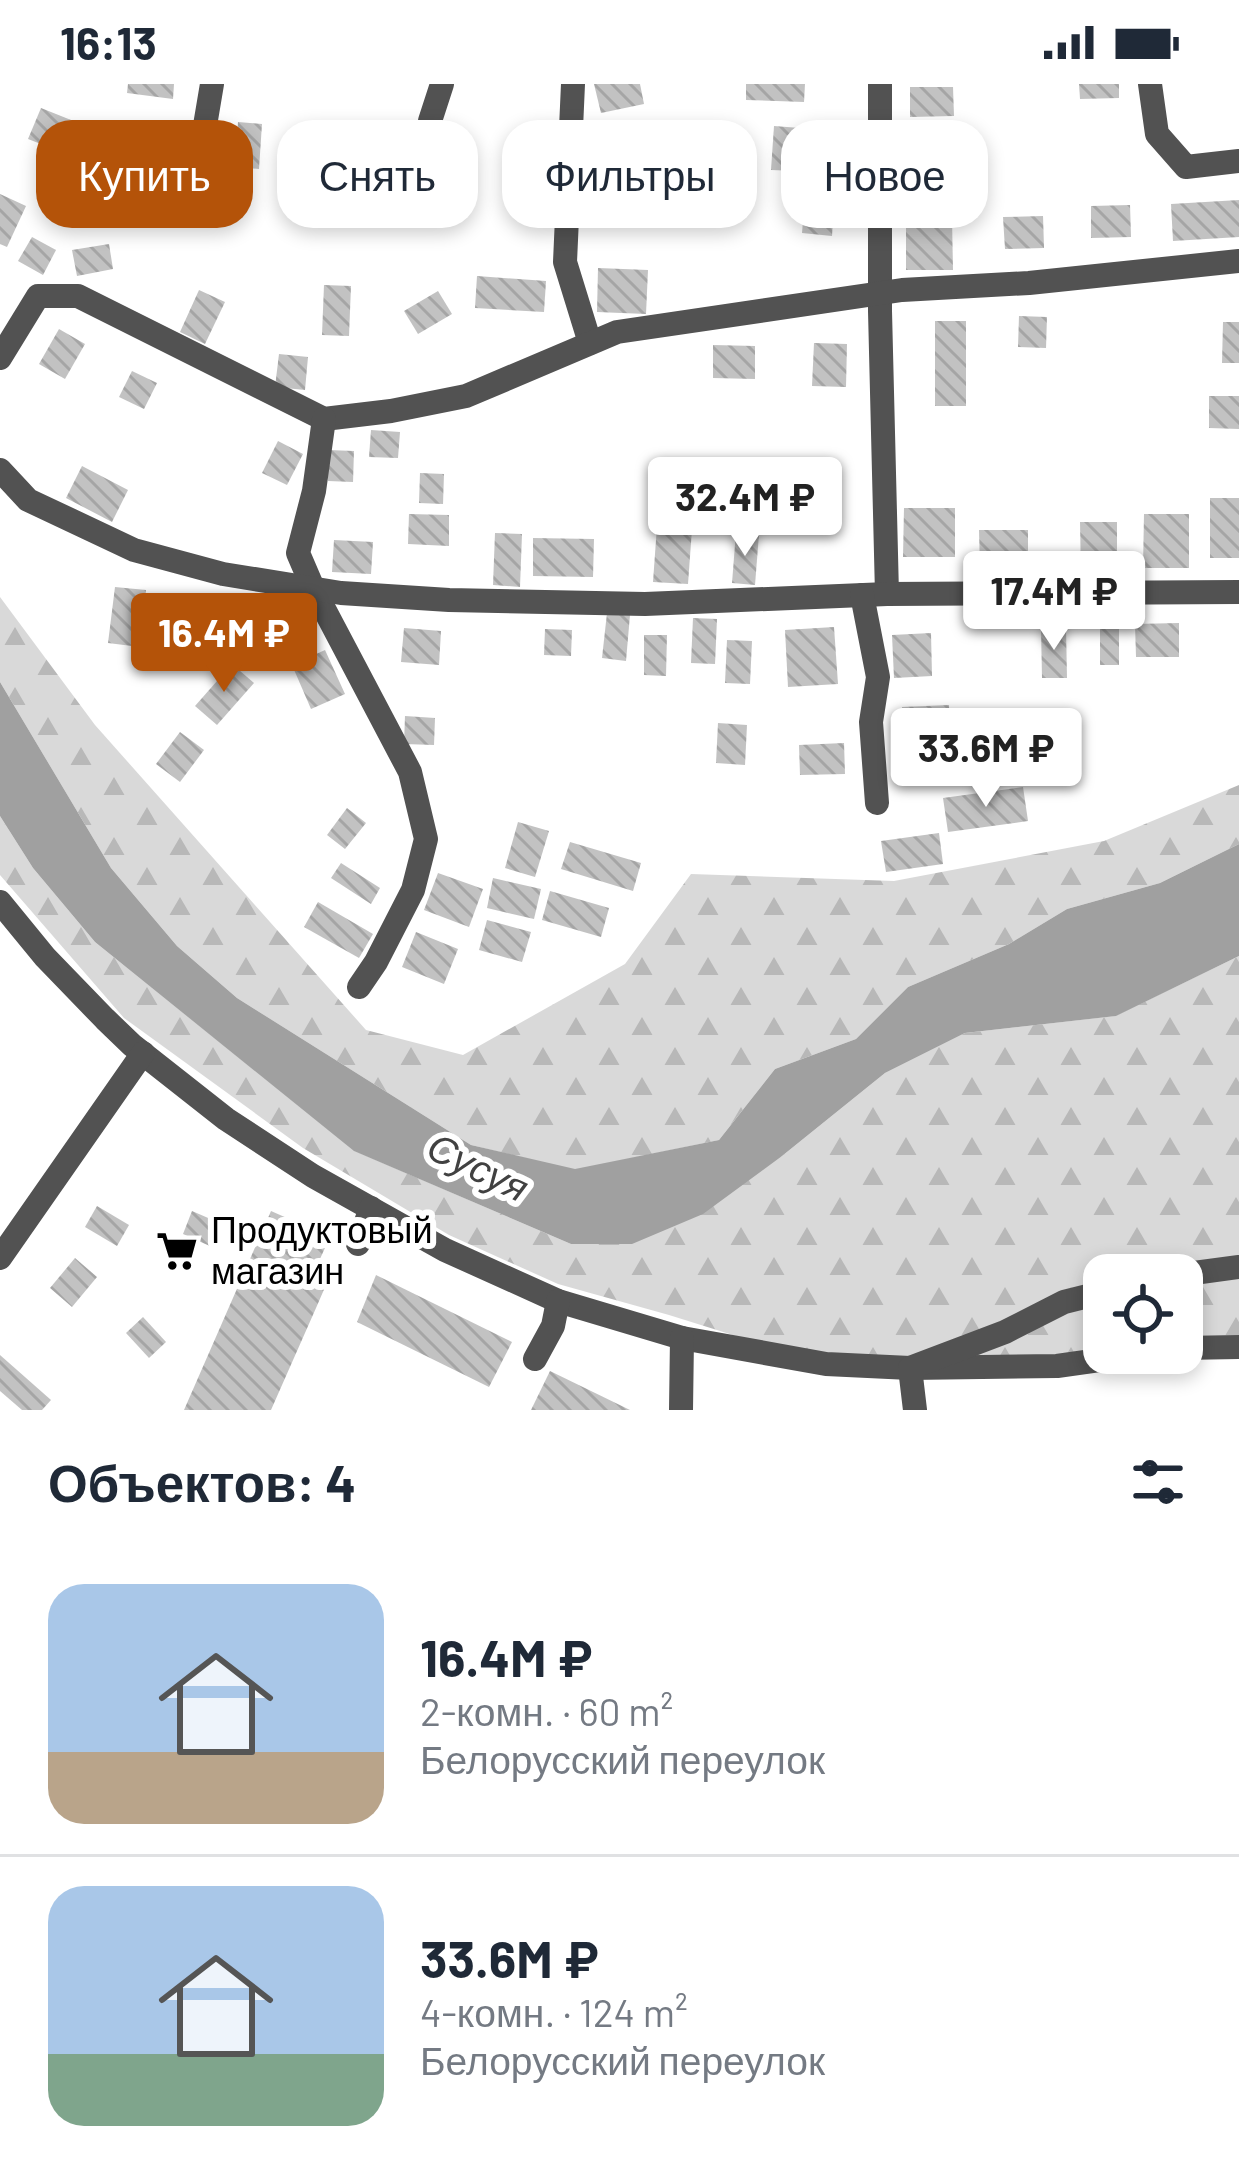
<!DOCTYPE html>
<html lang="ru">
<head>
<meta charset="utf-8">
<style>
  :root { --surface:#fff; --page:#f6f6f7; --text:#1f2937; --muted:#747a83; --line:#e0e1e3; --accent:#b45309 }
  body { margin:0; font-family:Barlow,sans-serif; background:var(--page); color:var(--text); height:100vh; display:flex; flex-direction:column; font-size:45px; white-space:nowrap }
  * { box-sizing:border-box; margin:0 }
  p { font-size:39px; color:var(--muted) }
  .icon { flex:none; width:66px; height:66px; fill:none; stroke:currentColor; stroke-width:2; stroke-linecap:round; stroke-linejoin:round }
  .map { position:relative; height:1326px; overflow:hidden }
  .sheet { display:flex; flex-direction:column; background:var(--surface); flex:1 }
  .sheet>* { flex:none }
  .guide { position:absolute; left:36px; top:36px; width:1167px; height:108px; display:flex; gap:24px }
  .fabs { position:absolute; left:1083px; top:1170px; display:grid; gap:24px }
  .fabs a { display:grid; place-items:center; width:120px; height:120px; border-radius:24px; background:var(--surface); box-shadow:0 6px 18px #0003; font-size:60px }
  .price { position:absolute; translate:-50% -102px; padding:0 27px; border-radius:12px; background:#fff; color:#222; font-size:39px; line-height:78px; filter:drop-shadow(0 3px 6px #0008) }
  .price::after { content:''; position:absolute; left:50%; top:72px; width:36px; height:27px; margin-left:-18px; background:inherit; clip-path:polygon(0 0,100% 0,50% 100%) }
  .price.current { background:var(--accent); color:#fff }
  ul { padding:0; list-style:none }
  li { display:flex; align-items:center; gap:36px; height:300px; padding:0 48px }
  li+li { border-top:3px solid var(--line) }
  li span { display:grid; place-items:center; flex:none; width:336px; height:240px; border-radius:36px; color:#555 }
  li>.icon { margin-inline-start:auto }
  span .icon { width:144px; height:144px; fill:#fffc; stroke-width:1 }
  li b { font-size:51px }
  h2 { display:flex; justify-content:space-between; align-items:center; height:144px; padding:0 48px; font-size:51px }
  .tag { padding:0 42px; border-radius:36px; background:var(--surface); box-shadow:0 6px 18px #0003; font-size:42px; line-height:108px }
  .tag.current { background:var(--accent); color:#fff }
  .status { display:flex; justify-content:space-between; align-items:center; height:84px; padding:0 60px; background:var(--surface); direction:ltr }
  .status svg { height:33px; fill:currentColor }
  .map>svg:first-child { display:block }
</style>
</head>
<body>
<div class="status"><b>16:13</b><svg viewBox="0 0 49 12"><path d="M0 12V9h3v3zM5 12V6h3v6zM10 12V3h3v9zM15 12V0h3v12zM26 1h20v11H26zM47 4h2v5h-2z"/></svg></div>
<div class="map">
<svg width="1239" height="1326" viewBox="0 0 1239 1326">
  <defs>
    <pattern id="forest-firs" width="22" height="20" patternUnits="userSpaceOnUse" patternTransform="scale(3)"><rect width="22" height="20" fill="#d9d9d9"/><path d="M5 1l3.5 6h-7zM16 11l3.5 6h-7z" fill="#b8b8b8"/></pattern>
    <pattern id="building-back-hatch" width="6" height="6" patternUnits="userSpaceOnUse" patternTransform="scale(3)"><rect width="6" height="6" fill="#c2c2c2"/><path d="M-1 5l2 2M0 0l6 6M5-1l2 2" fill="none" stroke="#a5a5a5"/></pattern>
  </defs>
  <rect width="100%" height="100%" fill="#fff"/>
  <g fill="url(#forest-firs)">
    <path d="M0,513L95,641L366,946L463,971L625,880L691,790L894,797L1104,757L1239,701V760L1160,799L1067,825L1009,860L908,903L856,955L775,985L719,1056L575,1086L471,1061L237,914L177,862L111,784L0,598Z"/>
    <path d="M0,732L33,784L95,858L355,1067L571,1160L782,1072L885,989L965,949L1115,932L1239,872V1263L1182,1264V1191H1104V1269L826,1280L669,1231L558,1200L449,1151L303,1064L124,934L0,791Z"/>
  </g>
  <path fill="#a0a0a0" d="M0,598L111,784L177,862L237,914L471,1061L575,1085L719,1056L775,985L856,955L908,903L1009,860L1067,825L1160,799L1239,760V872L1116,932L965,949L885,989L782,1072L703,1130L632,1160H571L354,1067L95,858L33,784L0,732Z"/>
  <g fill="url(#building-back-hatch)">
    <path d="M128,0H174L173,15L127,9Z"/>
    <path d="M594,0H640L644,20L601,29Z"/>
    <path d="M746,0H805L804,18L746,16Z"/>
    <path d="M1079,0H1119V14L1080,15Z"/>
    <path d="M910,3H953L954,32L910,33Z"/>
    <path d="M41,24L76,38L64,69L28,55Z"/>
    <path d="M238,38L262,40L259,85L235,83Z"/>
    <path d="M774,42L800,44L797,87L771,86Z"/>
    <path d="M903,55H937V91H904Z"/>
    <path d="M366,59L393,60L392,104L365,103Z"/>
    <path d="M642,72L643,111L603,112L601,73Z"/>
    <path d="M806,100L835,102L832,152L802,149Z"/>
    <path d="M0,110L26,122L7,163L0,160Z"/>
    <path d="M1239,116V153L1173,157L1171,120Z"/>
    <path d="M1130,121L1131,153L1091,154V122Z"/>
    <path d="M1043,132L1044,164L1005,165L1003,133Z"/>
    <path d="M906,134H952L953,186H906Z"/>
    <path d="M32,153L56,166L43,191L18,177Z"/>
    <path d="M109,160L113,185L77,192L72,166Z"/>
    <path d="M598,184L648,186L646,230L597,228Z"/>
    <path d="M477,192L546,197L544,228L475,224Z"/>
    <path d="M324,201L351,202L349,252L322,251Z"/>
    <path d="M199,206L225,218L205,260L180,248Z"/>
    <path d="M438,207L452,230L418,250L404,227Z"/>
    <path d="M1019,232L1047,233L1046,264L1018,263Z"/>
    <rect x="935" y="237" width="31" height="85"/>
    <path d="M1223,238H1239V279H1222Z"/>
    <path d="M59,245L85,260L65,295L39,280Z"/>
    <path d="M814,259L847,260L846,303L812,302Z"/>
    <path d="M713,261L755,262V295L713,294Z"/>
    <path d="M279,270L308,273L305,306L275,303Z"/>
    <path d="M132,287L157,299L144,325L119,313Z"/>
    <path d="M1209,312H1239V345L1209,344Z"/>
    <path d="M371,346L400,348L398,374L369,373Z"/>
    <path d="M278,357L303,370L287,401L262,389Z"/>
    <path d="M328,366L354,367L353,398L328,397Z"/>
    <path d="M82,382L128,406L112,438L66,414Z"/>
    <path d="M420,389L444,390L443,420L419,419Z"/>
    <path d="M802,401L830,402L829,434L800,433Z"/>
    <rect x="1210" y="414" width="29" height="60"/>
    <path d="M904,424H955V473H903Z"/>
    <path d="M409,430L449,431V462L408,460Z"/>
    <path d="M1144,430H1189V484H1143Z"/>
    <path d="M1080,438H1117V489L1081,490Z"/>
    <path d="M657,442L692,445L688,500L653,498Z"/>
    <path d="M979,446H1028V485H980Z"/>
    <path d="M736,448L759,450L755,501L732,499Z"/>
    <path d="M495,449L522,450L520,503L493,501Z"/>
    <path d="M533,454L594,455L593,493L533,492Z"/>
    <path d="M334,456L373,458L371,490L332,488Z"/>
    <path d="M115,503L146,506L140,563L108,559Z"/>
    <rect x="1100" y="526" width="19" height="55"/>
    <path d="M607,529L630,531L626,577L602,574Z"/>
    <path d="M693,534L717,535L715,580L691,579Z"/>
    <path d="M1179,539V573H1136L1135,540Z"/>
    <path d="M834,543L838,600L788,603L785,546Z"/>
    <path d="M404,544L441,547L439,581L401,578Z"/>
    <path d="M1041,544H1066L1067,594H1042Z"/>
    <path d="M545,545L572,546L571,572L544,571Z"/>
    <path d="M931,549L932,592L894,594L892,551Z"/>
    <path d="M644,551H667L666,592L644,591Z"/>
    <path d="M727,556L752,557L750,600L725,599Z"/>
    <path d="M325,566L345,610L311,625L292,581Z"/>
    <path d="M232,580L254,599L217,641L195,622Z"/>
    <path d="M949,621L951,665L903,666L902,623Z"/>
    <path d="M1022,631L1024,657L968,661L967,635Z"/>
    <path d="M405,632L435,634L434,661L404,660Z"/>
    <path d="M718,639L747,641L745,681L716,679Z"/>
    <path d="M180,648L204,666L180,698L156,680Z"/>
    <path d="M844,659L845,690L800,691L799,661Z"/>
    <path d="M1023,703L1028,737L948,748L943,714Z"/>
    <path d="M347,724L366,739L345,765L327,751Z"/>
    <path d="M518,738L549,747L535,793L505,784Z"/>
    <path d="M939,749L943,780L886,788L881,757Z"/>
    <path d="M570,758L641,779L633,807L561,785Z"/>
    <path d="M341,779L380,804L371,820L331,794Z"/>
    <path d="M438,789L483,805L469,843L424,826Z"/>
    <path d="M493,794L541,805L534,835L487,824Z"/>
    <path d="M550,807L609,824L601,853L542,836Z"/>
    <path d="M318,818L373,850L359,874L304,843Z"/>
    <path d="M487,836L531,848L522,878L479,866Z"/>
    <path d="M416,848L458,865L444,900L402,883Z"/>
    <path d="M97,1122L129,1141L117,1162L85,1143Z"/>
    <path d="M192,1127L222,1140L212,1163L183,1150Z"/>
    <path d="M271,1127L330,1153L314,1188L329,1194L316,1224L271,1326H184Z"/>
    <path d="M75,1174L97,1193L72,1223L50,1204Z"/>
    <path d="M376,1191L512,1258L489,1303L357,1238Z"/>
    <path d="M143,1233L166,1258L149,1274L126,1249Z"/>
    <path d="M0,1271L51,1316L42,1326H22L0,1307Z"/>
    <path d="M550,1287L630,1326H531Z"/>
  </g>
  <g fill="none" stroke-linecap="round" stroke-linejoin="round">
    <g stroke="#525252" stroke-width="24">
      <path d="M573,0L565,178L590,259"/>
      <path d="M880,0V227L887,510"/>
      <path d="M1150,0L1157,50L1186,83L1239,77"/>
      <path d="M430,37L442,0"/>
      <path d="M196,95L212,0"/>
      <path d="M0,274L38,212H78L324,335L391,327L466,312L617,248L902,206L1029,199L1239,177"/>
      <path d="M324,335L314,407L298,469L313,504L410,688L426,755L413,806L376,878L359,903"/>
      <path d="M0,386L28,416L134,466L223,490L341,509L449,516L645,520L887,510L1239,508"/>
      <path d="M862,511L878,593L871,638L877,719"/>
      <path d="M0,818L45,873L105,935L132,961L226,1035L313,1092L445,1166L558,1217L682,1254L826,1280L910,1284L1057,1282L1149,1269"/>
      <path d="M358,1160L371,1124"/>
      <path d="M0,1174L143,969"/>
      <path d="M1179,1191L1239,1183"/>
      <path d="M1182,1264L1239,1263"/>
      <path d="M535,1275L553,1242L558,1217"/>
      <path d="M681,1326L682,1254"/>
      <path d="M915,1326L910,1284L1005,1248L1064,1218L1104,1208"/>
    </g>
  </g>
  <defs>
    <g id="supermarket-bare" transform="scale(3.24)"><path d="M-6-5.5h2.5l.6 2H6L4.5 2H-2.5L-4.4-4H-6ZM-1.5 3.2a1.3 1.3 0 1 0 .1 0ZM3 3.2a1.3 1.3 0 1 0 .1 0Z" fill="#000" stroke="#fff" stroke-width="2.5" paint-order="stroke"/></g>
  </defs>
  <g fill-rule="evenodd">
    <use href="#supermarket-bare" x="177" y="1167"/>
  </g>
  <g text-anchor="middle" stroke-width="12" stroke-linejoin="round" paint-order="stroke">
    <g font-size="36" fill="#000" stroke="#fff" text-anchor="start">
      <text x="211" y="1159">Продуктовый<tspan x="211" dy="41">магазин</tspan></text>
    </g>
    <g font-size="39" font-style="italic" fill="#414141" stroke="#fff">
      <text transform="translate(478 1083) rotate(26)" y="14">Сусуя</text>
    </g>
  </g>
</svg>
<div class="fabs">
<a><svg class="icon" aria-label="locate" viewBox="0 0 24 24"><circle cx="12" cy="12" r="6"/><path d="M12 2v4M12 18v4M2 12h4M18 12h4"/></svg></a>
</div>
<b class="price" style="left:745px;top:475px">32.4M ₽</b>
<b class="price" style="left:1054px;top:569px">17.4M ₽</b>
<b class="price current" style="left:224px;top:611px">16.4M ₽</b>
<b class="price" style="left:986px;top:726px">33.6M ₽</b>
<div class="guide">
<a class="tag current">Купить</a>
<a class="tag">Снять</a>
<a class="tag">Фильтры</a>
<a class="tag">Новое</a>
</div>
</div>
<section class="sheet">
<h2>Объектов: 4<svg class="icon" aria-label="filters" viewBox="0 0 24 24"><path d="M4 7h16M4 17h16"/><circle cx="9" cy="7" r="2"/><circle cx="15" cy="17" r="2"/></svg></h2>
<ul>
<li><span style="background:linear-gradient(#a9c7e8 70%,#b9a48a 0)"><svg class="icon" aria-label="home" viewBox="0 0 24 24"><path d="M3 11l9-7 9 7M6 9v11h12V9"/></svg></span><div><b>16.4M ₽</b><p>2-комн. · 60 m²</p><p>Белорусский переулок</p></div></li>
<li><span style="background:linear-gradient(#a9c7e8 70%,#7fa58c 0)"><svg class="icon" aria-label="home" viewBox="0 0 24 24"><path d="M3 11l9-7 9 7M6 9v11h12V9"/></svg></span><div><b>33.6M ₽</b><p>4-комн. · 124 m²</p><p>Белорусский переулок</p></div></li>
</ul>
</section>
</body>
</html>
